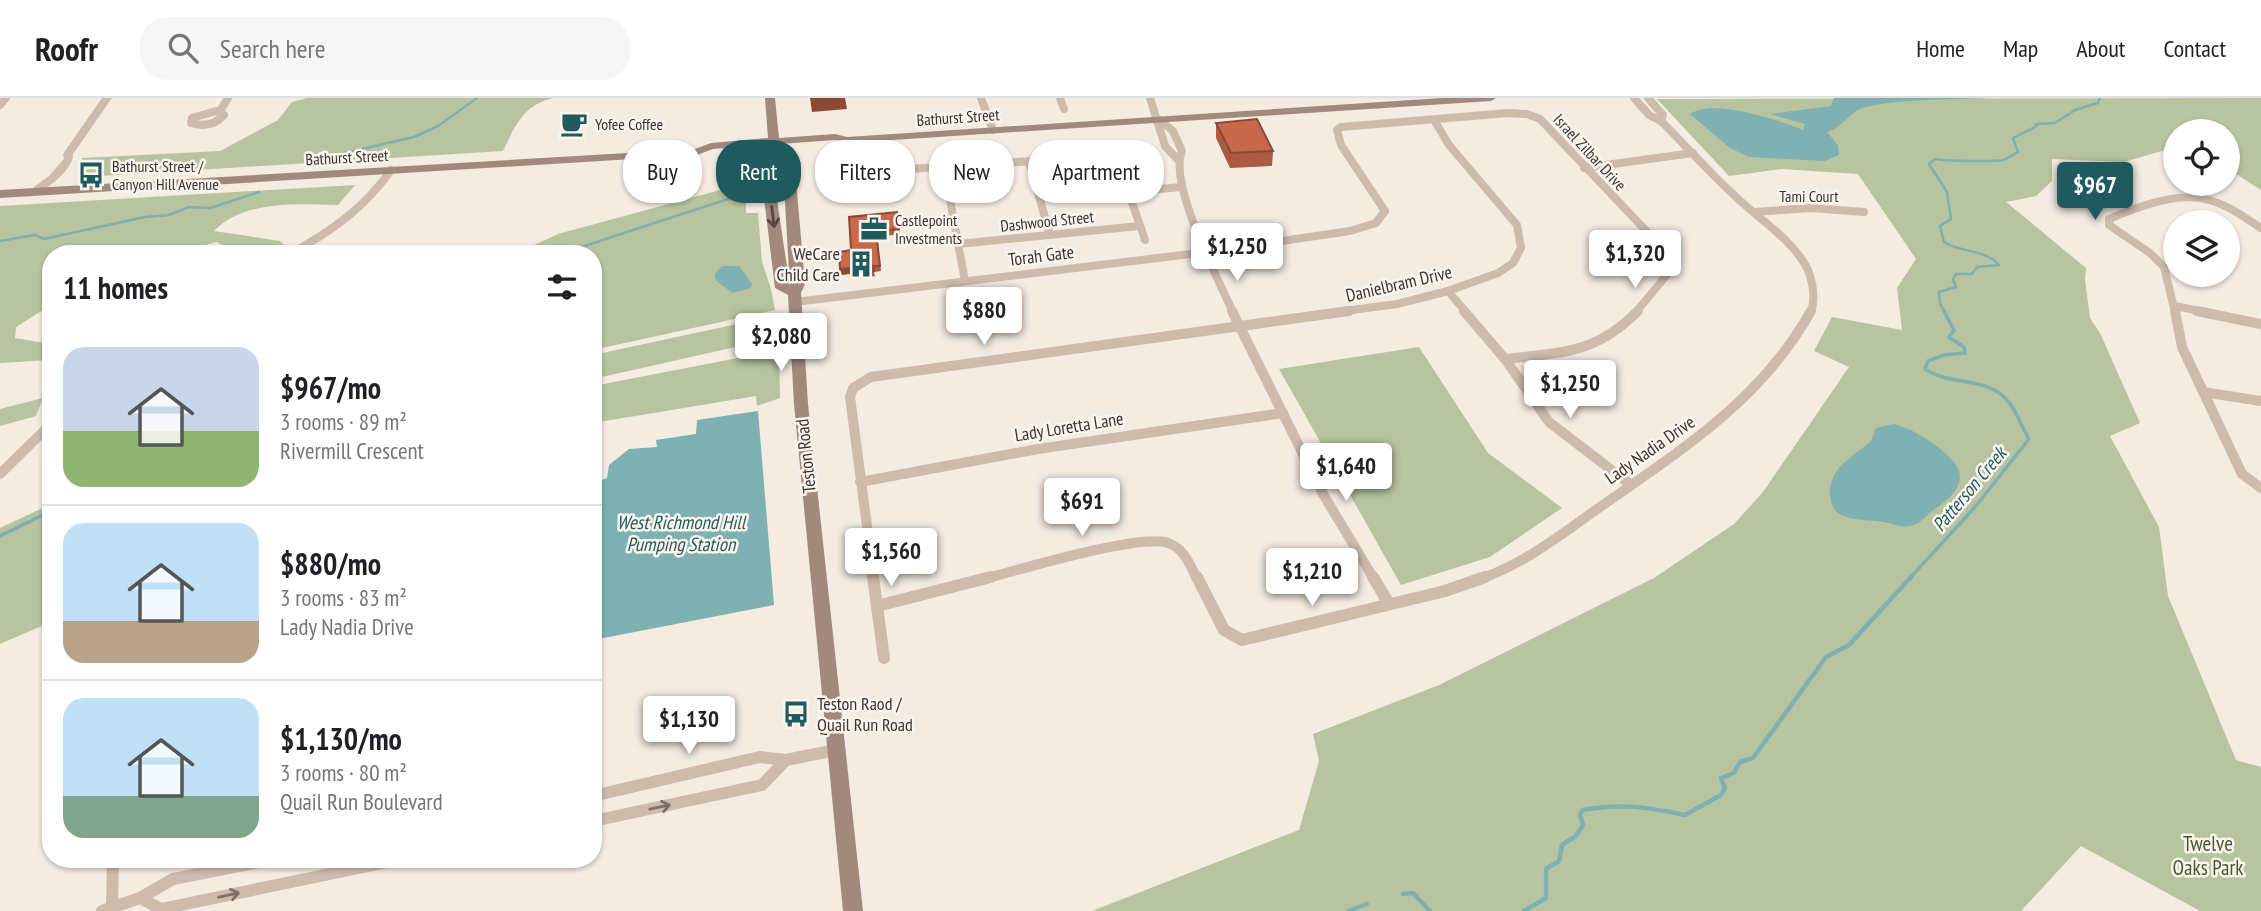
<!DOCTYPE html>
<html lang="en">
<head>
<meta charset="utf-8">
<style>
  :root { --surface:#fff; --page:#f6f6f6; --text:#202124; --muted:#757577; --line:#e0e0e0; --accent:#1f5a5e }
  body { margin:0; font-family:"PT Sans Narrow",sans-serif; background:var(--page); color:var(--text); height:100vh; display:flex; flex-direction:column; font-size:26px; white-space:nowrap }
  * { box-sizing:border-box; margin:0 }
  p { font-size:23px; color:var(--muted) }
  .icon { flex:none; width:38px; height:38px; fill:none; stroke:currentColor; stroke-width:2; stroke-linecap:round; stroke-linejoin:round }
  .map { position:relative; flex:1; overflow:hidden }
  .details { position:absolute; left:42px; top:147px; width:560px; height:623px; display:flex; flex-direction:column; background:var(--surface); border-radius:28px; box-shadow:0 2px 5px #0004 }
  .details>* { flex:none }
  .banner { position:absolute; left:623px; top:42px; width:665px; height:63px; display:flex; gap:14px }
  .controls { position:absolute; left:2163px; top:21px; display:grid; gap:14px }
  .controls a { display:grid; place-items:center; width:77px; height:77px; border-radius:50%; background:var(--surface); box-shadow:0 2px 5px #0004; font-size:35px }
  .price { position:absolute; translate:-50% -60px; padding:0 16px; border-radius:7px; background:#fff; color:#222; font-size:23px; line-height:46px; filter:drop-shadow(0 2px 4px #0008) }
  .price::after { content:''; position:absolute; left:50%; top:42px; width:21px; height:16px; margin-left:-10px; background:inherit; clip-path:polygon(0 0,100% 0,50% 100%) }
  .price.current { background:var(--accent); color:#fff }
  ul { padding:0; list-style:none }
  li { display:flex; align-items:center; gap:21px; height:175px; padding:0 21px }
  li+li { border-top:2px solid var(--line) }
  li span { display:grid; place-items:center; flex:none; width:196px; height:140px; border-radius:21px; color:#555 }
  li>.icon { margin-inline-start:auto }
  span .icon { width:84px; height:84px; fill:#fffc; stroke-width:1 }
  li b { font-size:30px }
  h2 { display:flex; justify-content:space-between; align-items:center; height:84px; padding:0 21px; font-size:30px }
  .pill { padding:0 24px; border-radius:28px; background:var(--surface); box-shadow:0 2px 5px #0004; font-size:24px; line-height:63px }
  .pill.current { background:var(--accent); color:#fff }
  header { display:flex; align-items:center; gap:42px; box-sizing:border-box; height:98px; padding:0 35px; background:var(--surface); border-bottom:2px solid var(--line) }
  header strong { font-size:33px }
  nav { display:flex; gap:38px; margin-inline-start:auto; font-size:24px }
  .search { width:490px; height:63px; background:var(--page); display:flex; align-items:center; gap:18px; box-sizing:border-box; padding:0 24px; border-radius:28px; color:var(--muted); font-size:26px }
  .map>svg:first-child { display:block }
</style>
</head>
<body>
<header>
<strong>Roofr</strong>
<div class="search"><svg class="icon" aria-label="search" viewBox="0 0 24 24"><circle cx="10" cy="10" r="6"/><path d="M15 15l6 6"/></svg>Search here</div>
<nav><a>Home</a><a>Map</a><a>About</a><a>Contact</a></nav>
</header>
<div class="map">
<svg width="2261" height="813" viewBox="0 0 2261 813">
  <rect width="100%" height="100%" fill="#f4ebe1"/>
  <g fill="#b8c4a0">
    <path d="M307,0H553C523,7 515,28 503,53L85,79L82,60L220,53L278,22L292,4Z"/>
    <path d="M2261,0V92L2228,71V33H2175V49L2124,64L2052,61V83L2036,98L2006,104L2086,170L2085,182L2090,220L2100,235L2140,325L2110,338L2159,429L2168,498L2236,662L2261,669V813H2200L2081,748L2021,813H1092L1299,732L1319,663L1313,636L1439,587L1654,480L1734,426L1763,394L1849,269L1814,253L1832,219L1902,232L1897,190L1916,161L1858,76L1782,71L1729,78L1657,1Z"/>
    <path d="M746,85V115H758L762,164L771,191L775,212L593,252V156H515L558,136Z"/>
    <path d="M355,87L338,107C298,106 244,102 214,133L280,143L287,150C262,161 239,156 216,144L186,153L166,151L160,156H51V207L16,229L15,240L51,246V262L0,265V108Z"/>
    <path d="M774,218L775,240L593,281V257Z"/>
    <path d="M1419,249L1488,355L1562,410L1490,459L1401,487L1279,271Z"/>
    <path d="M779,252L780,300L757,308L756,298L593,325V288Z"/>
    <path d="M43,300L36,318L0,328V311Z"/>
    <path d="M51,406V524L0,546V430Z"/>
  </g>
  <g fill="#7fb0b2">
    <path d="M1834,0H1992C1952,2 1899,0 1862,10C1849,15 1842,30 1827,34L1838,47L1839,57L1825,63L1749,59L1730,50L1690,16C1713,0 1776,21 1803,32L1805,26L1770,16L1831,8Z"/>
    <path d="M722,168H739L752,186L750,190L733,195L716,183L715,176Z"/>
    <path d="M758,313L774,507L593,542V364H598L596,384L607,380L609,367L629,351L657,349L656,342L696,336L697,322Z"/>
    <path d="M1894,326C1916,332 1938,347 1953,363C1970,383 1952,399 1936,410C1927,416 1921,426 1910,428C1900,430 1892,425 1883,424C1861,420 1830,426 1830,395C1829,387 1834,376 1839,370C1849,359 1861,352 1871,343L1876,330Z"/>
  </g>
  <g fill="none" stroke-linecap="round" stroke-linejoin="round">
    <g stroke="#7fb0b2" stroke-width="2.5">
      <path d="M327,59L414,39L438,28L477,0"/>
      <path d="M0,143L35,137L44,141L145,119L169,117L189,109L210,110L259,94"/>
      <path d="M560,156L731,100L765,94"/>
      <path d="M1999,167C1985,151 1961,155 1944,144L1940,128L1951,121L1947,94L1929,66L1935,61C1943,63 1996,64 2003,62C2008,61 2013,56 2018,54L2013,40L2037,28L2036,26L2055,25L2075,12L2098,5L2100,0"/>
      <path d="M1945,214L1940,206L1939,194L1956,189L1953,181L1956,176H1972L1977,169L1999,167"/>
    </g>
    <g stroke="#7fb0b2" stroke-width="3.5">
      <path d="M0,438L51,413"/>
      <path d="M1909,481L1975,409L2029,341C2021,328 2017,313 2007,302C1986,278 1950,288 1925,271L1928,263L1944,257L1965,255L1964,249L1949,239L1954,232L1944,213"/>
    </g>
    <g stroke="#7fb0b2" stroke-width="4.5">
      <path d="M1403,796L1413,795L1430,813"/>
      <path d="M1348,813L1367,806"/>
      <path d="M1524,813L1546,800V771L1559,763L1562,747L1576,738L1583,727L1580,717L1582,712C1621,705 1647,709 1685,717L1721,697L1725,690L1721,680L1734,675L1740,664L1753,660L1826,559L1849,547L1911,479"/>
    </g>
    <g stroke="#cdbbac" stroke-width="8">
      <path d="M981,0L993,32"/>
      <path d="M1060,0L1064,11"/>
      <path d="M1150,0L1165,48L1178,62"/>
      <path d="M1634,0L1649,17L1661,23C1689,51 1715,81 1745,107C1766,126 1791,142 1806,168C1812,179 1817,203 1810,214"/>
      <path d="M1648,0L1663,17L1661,23"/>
      <path d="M0,7L6,0"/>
      <path d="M216,13L224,17C215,27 204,29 191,25L192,20Z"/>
      <path d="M220,13L228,0"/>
      <path d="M1160,22L1173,33L1182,53C1168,85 1218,181 1233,214"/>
      <path d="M1116,58L1145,142"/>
      <path d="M1029,63L1050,137"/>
      <path d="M944,69L965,183"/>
      <path d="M1584,70L1693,55"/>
      <path d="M908,71L1128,57"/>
      <path d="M1129,94L1181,89"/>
      <path d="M1754,114L1811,110L1864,114"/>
      <path d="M958,146L1139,128"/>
      <path d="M290,156C330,134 365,110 391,72"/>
      <path d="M1448,193L1466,214"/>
      <path d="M795,204L1207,154L1350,133L1376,125L1385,113L1341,47L1337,32L1341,29L1508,15L1527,16L1540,21L1652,139L1664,160L1666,178L1636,214"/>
      <path d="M2175,208L2205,214"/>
      <path d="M1337,214L1397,206L1448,193L1498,175L1513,165L1521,150L1517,127L1449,47L1434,22"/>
      <path d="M2175,214L2164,169L2150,155L2109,127V121C2137,109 2178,93 2209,102C2228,107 2245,120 2261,130"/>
    </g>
    <g stroke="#cdbbac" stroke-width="10">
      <path d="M1232,213L1323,396L1374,481"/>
      <path d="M1464,213L1505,261L1549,324L1631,387"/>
      <path d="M2175,213L2182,249L2242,376L2261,390"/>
      <path d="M2197,213L2261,226"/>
      <path d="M1505,261C1562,254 1594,257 1638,213"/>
      <path d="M2203,294L2261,303"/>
      <path d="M0,376L51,326"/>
      <path d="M860,384L1038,351L1283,315"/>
      <path d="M874,481L850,299L853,290L871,279L1349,213"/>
      <path d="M984,481C1018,472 1141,435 1168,445C1184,450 1190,467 1197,481"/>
      <path d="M1480,481C1526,465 1563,435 1603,407C1684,350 1761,302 1811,213"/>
    </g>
    <g stroke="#cdbbac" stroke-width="12">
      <path d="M873,479L884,560"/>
      <path d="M1197,479L1224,532L1242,542L1445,493L1485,479"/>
      <path d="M1373,479L1389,506"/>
      <path d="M877,508L991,479"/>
      <path d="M593,698L760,659L786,662L836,652"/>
      <path d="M593,723L762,687L786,662"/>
      <path d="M140,800L161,811L402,761"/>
      <path d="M112,809L113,761"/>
      <path d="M102,813L140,800L173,781L274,761"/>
    </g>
    <path fill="#cdbbac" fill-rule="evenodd" d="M102,0H112L73,56C75,69 44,97 30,96V92L49,78L64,61L63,56Z"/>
    <path fill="#a18a7d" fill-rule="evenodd" d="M765,0H775L779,40L835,36L847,39L1442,0H1496L1491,3L847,45L835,42L780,46L782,53L795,71L805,186L801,195L808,306L863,813H843L794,306L788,197L775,190L761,75L770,53L769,47L713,51L697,57L0,100V92L695,51L711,45L768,40ZM778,63L783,71L790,189L773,75Z"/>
  </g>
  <g fill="#ac5a40">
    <path d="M1216,25L1273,53L1272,68L1230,70L1216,40Z"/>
    <path d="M899,53L902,82L887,83L885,68Z"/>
    <path d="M897,114L900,136L877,139L881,173L874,174L875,178L864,180L863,174L841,177L840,171L851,152Z"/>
  </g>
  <g fill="#8c4a34">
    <path d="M810,0H845L847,11L812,14Z"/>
    <path d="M863,169L864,174L841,177L840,171Z"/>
  </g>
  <g fill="#c8694b" stroke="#8c4a34" stroke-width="2">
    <path d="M1257,21L1273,53L1231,55L1216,25Z"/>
    <path d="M899,53L900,67L885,68L884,54Z"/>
    <path d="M897,114L899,131L876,133L880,168H873L874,173L863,174V169L840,171L839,154L851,152L849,119Z"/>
  </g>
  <defs><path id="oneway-shaft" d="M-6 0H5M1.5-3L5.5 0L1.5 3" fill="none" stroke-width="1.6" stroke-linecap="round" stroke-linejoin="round" transform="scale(1.75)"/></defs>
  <use stroke="#544640" href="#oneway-shaft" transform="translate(773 119) rotate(83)"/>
  <g stroke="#7d6f65">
    <use href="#oneway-shaft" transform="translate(660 709) rotate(-12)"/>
    <use href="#oneway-shaft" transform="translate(229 797) rotate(-12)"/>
  </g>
  <defs>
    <g id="cafe-bare" transform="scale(2.1)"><path d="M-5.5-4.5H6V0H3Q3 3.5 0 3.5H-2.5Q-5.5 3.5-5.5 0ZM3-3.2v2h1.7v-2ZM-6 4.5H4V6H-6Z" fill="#1f5a5e" stroke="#fbf5ee" stroke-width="2.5" paint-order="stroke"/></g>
    <g id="bus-bare" transform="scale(2.1)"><path d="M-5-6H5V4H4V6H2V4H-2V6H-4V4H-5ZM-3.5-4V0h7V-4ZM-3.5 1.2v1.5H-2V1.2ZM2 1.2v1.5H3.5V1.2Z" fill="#1f5a5e" stroke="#fbf5ee" stroke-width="2.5" paint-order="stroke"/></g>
    <g id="office-bare" transform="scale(2.1)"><path d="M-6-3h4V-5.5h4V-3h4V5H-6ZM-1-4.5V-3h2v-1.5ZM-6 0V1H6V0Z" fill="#1f5a5e" stroke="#fbf5ee" stroke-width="2.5" paint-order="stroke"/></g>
    <g id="building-bare" transform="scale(2.1)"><path d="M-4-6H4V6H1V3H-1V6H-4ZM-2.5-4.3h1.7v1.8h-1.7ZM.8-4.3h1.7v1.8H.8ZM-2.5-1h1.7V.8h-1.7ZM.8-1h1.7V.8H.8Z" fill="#1f5a5e" stroke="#fbf5ee" stroke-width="2.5" paint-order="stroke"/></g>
  </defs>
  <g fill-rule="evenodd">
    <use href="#cafe-bare" x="574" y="26"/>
    <use href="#bus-bare" x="91" y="77"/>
    <use href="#office-bare" x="874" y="131"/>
    <use href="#building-bare" x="861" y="166"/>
    <use href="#bus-bare" x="796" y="616"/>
  </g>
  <g text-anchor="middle" stroke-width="5" stroke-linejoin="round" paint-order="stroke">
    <g font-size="16" fill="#3b302b" stroke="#fbf5ee">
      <text transform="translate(958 19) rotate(-4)" y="6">Bathurst Street</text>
      <text transform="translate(1590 54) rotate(47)" y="6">Israel Zilbar Drive</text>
      <text transform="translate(347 59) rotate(-3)" y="6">Bathurst Street</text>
      <text x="1809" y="104">Tami Court</text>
      <text transform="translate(1047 123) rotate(-6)" y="6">Dashwood Street</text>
    </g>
    <g font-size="16" fill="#3b302b" stroke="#fbf5ee" text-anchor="start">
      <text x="595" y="32">Yofee Coffee</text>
      <text x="112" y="74">Bathurst Street /<tspan x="112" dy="18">Canyon Hill Avenue</tspan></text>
      <text x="895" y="128">Castlepoint<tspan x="895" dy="18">Investments</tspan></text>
    </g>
    <g font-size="18" fill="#3b302b" stroke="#fbf5ee" text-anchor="end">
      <text x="840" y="162">WeCare<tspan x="840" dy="21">Child Care</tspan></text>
      <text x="817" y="612" text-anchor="start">Teston Raod /<tspan x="817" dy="21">Quail Run Road</tspan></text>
    </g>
    <g font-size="18" fill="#3b302b" stroke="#fbf5ee">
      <text transform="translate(1041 158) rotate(-7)" y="6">Torah Gate</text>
      <text transform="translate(1399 186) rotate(-13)" y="6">Danielbram Drive</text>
      <text transform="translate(1069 329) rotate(-9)" y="6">Lady Loretta Lane</text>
      <text transform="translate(1650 352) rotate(-35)" y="6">Lady Nadia Drive</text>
      <text transform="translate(806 358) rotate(-96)" y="6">Teston Road</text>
    </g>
    <g font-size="19" font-style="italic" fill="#1f5a5e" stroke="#fbf5ee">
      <text transform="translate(1969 391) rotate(-50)" y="7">Patterson Creek</text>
      <text x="681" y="431">West Richmond Hill<tspan x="681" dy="22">Pumping Station</tspan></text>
    </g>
    <g font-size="21" fill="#4a5a2e" stroke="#fbf5ee">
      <text x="2208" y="753">Twelve<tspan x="2208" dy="24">Oaks Park</tspan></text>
    </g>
  </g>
</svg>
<div class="controls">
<a><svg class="icon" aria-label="locate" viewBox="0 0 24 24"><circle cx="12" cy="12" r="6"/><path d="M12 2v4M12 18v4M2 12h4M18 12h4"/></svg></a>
<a><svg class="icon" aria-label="layers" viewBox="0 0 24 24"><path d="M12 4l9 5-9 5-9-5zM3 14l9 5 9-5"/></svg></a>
</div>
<b class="price current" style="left:2095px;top:124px">$967</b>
<b class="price" style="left:1237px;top:185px">$1,250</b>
<b class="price" style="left:1635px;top:192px">$1,320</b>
<b class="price" style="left:984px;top:249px">$880</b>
<b class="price" style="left:781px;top:275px">$2,080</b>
<b class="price" style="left:1570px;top:322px">$1,250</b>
<b class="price" style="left:1346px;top:405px">$1,640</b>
<b class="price" style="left:1082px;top:440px">$691</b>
<b class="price" style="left:891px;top:490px">$1,560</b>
<b class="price" style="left:1312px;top:510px">$1,210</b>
<b class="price" style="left:689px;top:658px">$1,130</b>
<div class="banner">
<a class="pill">Buy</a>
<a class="pill current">Rent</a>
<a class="pill">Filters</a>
<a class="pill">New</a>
<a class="pill">Apartment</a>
</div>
<section class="details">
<h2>11 homes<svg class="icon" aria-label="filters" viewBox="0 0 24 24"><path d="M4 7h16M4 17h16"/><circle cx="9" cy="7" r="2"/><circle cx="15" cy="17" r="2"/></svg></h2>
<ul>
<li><span style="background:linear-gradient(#c9d6e8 60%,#8fb573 0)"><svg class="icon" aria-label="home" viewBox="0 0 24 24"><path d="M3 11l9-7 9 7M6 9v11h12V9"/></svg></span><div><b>$967/mo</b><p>3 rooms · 89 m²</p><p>Rivermill Crescent</p></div></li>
<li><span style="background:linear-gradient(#bfe0f5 70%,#b9a48a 0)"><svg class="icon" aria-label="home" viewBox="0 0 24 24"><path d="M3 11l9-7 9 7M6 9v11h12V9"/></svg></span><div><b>$880/mo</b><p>3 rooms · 83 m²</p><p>Lady Nadia Drive</p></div></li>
<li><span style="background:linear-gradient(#bfe0f5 70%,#7fa58c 0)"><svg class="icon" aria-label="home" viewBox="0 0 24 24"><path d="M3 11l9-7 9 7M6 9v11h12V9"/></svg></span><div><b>$1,130/mo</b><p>3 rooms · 80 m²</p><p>Quail Run Boulevard</p></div></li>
</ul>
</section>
</div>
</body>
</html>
